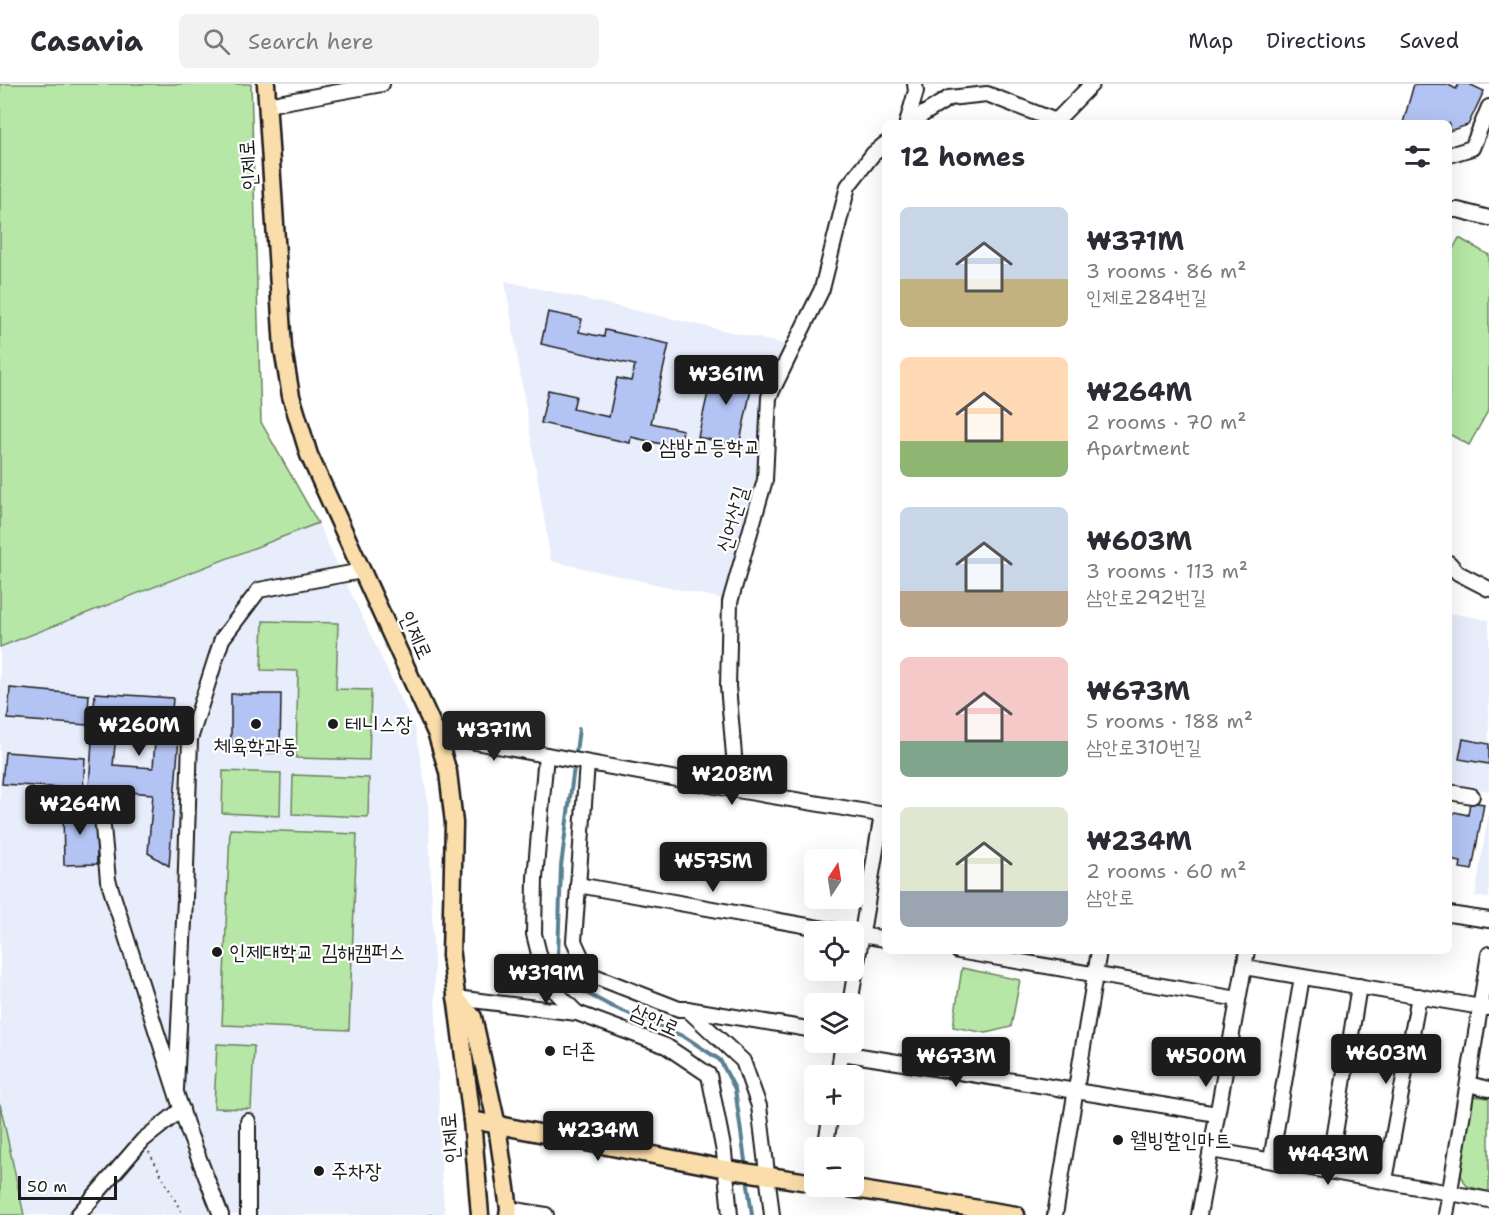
<!DOCTYPE html>
<html lang="en">
<head>
<meta charset="utf-8">
<style>
  :root { --surface:#fff; --page:#f2f2f3; --text:#2b2b33; --muted:#7c7c81; --line:#e1e1e2; --accent:#1c1c1c }
  body { margin:0; font-family:"Shantell Sans","Poor Story",sans-serif; background:var(--page); color:var(--text); height:100vh; display:flex; flex-direction:column; font-size:22px; white-space:nowrap }
  * { box-sizing:border-box; margin:0 }
  p { font-size:20px; color:var(--muted) }
  .icon { flex:none; width:33px; height:33px; fill:none; stroke:currentColor; stroke-width:2; stroke-linecap:round; stroke-linejoin:round }
  .map { position:relative; flex:1; overflow:hidden }
  .sheet { position:absolute; left:882px; top:36px; width:570px; height:834px; display:flex; flex-direction:column; background:var(--surface); border-radius:9px; box-shadow:0 6px 24px #0002 }
  .sheet>* { flex:none }
  .needle { width:39px; rotate:12deg }
  .buttons { position:absolute; left:804px; top:765px; display:grid; gap:12px }
  .buttons a { display:grid; place-items:center; width:60px; height:60px; border-radius:9px; background:var(--surface); box-shadow:0 6px 24px #0002; font-size:30px }
  .scale { position:absolute; left:18px; bottom:15px; width:99px; box-sizing:border-box; padding-left:6px; border:3px solid #1c1c1c; border-top:0; font-size:16px; line-height:21px; white-space:nowrap; color:#1c1c1c; -webkit-text-stroke:4px #fff; paint-order:stroke }
  .price { position:absolute; translate:-50% -51px; padding:0 14px; border-radius:6px; background:var(--accent); color:#fff; font-size:20px; line-height:39px; filter:drop-shadow(0 2px 3px #0008) }
  .price::after { content:''; position:absolute; left:50%; top:36px; width:18px; height:14px; margin-left:-9px; background:inherit; clip-path:polygon(0 0,100% 0,50% 100%) }
  .price.on { background:#222; color:#fff }
  ul { padding:0; list-style:none }
  li { display:flex; align-items:center; gap:18px; height:150px; padding:0 18px }
  li span { display:grid; place-items:center; flex:none; width:168px; height:120px; border-radius:9px; color:#555 }
  li>.icon { margin-inline-start:auto }
  span .icon { width:72px; height:72px; fill:#fffc; stroke-width:1 }
  li b { font-size:26px }
  h2 { display:flex; justify-content:space-between; align-items:center; height:72px; padding:0 18px; font-size:26px }
  header { display:flex; align-items:center; gap:36px; box-sizing:border-box; height:84px; padding:0 30px; background:var(--surface); border-bottom:2px solid var(--line) }
  header strong { font-size:28px }
  nav { display:flex; gap:33px; margin-inline-start:auto; font-size:21px }
  .search { width:420px; height:54px; background:var(--page); display:flex; align-items:center; gap:15px; box-sizing:border-box; padding:0 21px; border-radius:9px; color:var(--muted); font-size:22px }
  .map>svg:first-child { display:block }
</style>
</head>
<body>
<header>
<strong>Casavia</strong>
<div class="search"><svg class="icon" aria-label="search" viewBox="0 0 24 24"><circle cx="10" cy="10" r="6"/><path d="M15 15l6 6"/></svg>Search here</div>
<nav><a>Map</a><a>Directions</a><a>Saved</a></nav>
</header>
<div class="map">
<svg width="1489" height="1131" viewBox="0 0 1489 1131">
  <rect width="100%" height="100%" fill="#fff"/>
  <filter id="ink" filterUnits="userSpaceOnUse"><feTurbulence type="fractalNoise" baseFrequency=".0167" numOctaves="2"/><feDisplacementMap in="SourceGraphic" scale="12" xChannelSelector="R" yChannelSelector="G"/><feConvolveMatrix kernelMatrix="1 2 1 2 8 2 1 2 1" color-interpolation-filters="sRGB"/></filter>
  <g filter="url(#ink)">
    <g fill="#e8edfb">
      <path d="M505,197L793,262L765,313L757,414L722,515L551,477Z"/>
      <path d="M318,439L415,645L428,717L442,1099L445,1131H24L0,1020V563Z"/>
      <path d="M1449,529L1489,536V707L1449,700Z"/>
      <path d="M1489,727V814L1475,812Z"/>
    </g>
    <g fill="#b7e7a6" stroke="#6a8261" stroke-width="1.5">
      <path d="M0,0H251L261,338L318,439L0,563Z"/>
      <path d="M1459,154L1489,171V325L1469,361L1449,350V172Z"/>
      <path d="M263,537L338,539L336,605L371,606L369,676L296,674L298,587L261,586Z"/>
      <path d="M223,687L281,689L280,732L222,729Z"/>
      <path d="M293,691L369,694L368,733L292,730Z"/>
      <path d="M230,745L357,750L349,946L222,941Z"/>
      <path d="M962,884L1020,896L1011,943L986,949L953,943Z"/>
      <path d="M217,960L254,962L251,1025L214,1024Z"/>
      <path d="M1473,1012L1489,1014V1108L1467,1102L1459,1088Z"/>
      <path d="M0,1020L24,1131H0Z"/>
    </g>
    <g fill="none" stroke-linecap="round" stroke-linejoin="round">
      <g stroke="#598093" stroke-width="4">
        <path d="M579,645L561,782L558,872L573,902L611,922L685,953L720,976L735,1005L746,1084"/>
        <path d="M747,1094L752,1131"/>
      </g>
    </g>
    <g fill="#b3c3f3" stroke="#1c1c1c" stroke-width="1.5" fill-rule="evenodd">
      <path d="M1414,0H1447L1456,5L1459,0H1469L1484,7L1468,41L1449,47V39H1403Z"/>
      <path d="M548,228L582,235L579,248L604,253L605,246L669,260L651,339L683,346L679,364L631,353L630,359L541,339L548,306L576,312L573,325L609,333L617,294L631,297L635,281L541,260Z"/>
      <path d="M714,282L754,291L739,362L698,353Z"/>
      <path d="M10,604L89,611L87,641L8,635Z"/>
      <path d="M95,609L173,614L172,627H181L169,782L148,769L153,710L89,705ZM117,641L156,644L153,684L113,681Z"/>
      <path d="M231,610H281L280,669H231Z"/>
      <path d="M1463,655L1489,660V680L1459,675Z"/>
      <path d="M5,668L85,674L83,705L2,700Z"/>
      <path d="M1470,718L1484,720L1472,786L1460,784L1461,778L1449,776V733L1455,728L1468,731Z"/>
      <path d="M96,723L97,780L64,781L63,724Z"/>
    </g>
    <g fill="none" stroke-linecap="round" stroke-linejoin="round">
      <g stroke="#1c1c1c" stroke-width="18">
        <g id="minor">
          <path d="M267,21L382,0"/>
          <path d="M907,39L916,7L915,0"/>
          <path d="M909,39L949,14L987,10L1056,37L1092,0"/>
          <path d="M1449,71L1472,64L1489,23"/>
          <path d="M1449,126H1458L1489,134"/>
          <path d="M1449,479L1458,489L1489,505"/>
          <path d="M437,651L737,706L885,731"/>
          <path d="M546,671L535,794L534,850L546,898L577,929L666,962L709,991L724,1068L730,1131"/>
          <path d="M587,679L574,857L589,890L679,925H687L743,977L759,1022L772,1131"/>
          <path d="M737,706L728,602L730,518L765,396L769,313L822,205L848,102L873,70L885,60"/>
          <path d="M1449,708L1472,712"/>
          <path d="M100,711L108,796L189,1049L221,1131"/>
          <path d="M578,801L842,848"/>
          <path d="M1449,830L1489,836"/>
          <path d="M855,850L885,855"/>
          <path d="M958,867L1238,915"/>
          <path d="M1244,883L1487,924"/>
          <path d="M456,914L577,929"/>
          <path d="M850,920L882,730"/>
          <path d="M687,925L814,946"/>
          <path d="M842,969L1217,1030"/>
          <path d="M838,992L843,958"/>
          <path d="M1468,1000L1489,1005"/>
          <path d="M176,1005L185,815L190,655L222,555L259,506L362,487"/>
          <path d="M248,1037V1131"/>
          <path d="M825,1064L831,1030"/>
          <path d="M1211,1066L1489,1116"/>
          <path d="M1271,1076L1302,893"/>
          <path d="M1329,1086L1359,902"/>
          <path d="M1385,1096L1419,912"/>
          <path d="M509,1125L546,1131"/>
          <path d="M78,1131L143,1056L182,1025"/>
          <path d="M1055,1131L1099,867"/>
          <path d="M1199,1131L1247,867"/>
          <path d="M1446,1131L1489,870"/>
        </g>
      </g>
      <g stroke="#1c1c1c" stroke-width="21">
        <g id="major">
          <path d="M266,0L283,265L291,312L309,371L437,651L448,688L454,739L451,872L472,1036L480,1131"/>
          <path d="M456,914L473,933L497,1042L509,1125L508,1131"/>
          <path d="M472,1036L726,1085L814,1099"/>
          <path d="M836,1102L1016,1131"/>
        </g>
      </g>
      <g stroke="#1c1c1c" stroke-width="2" stroke-dasharray="1.5 4.5" stroke-linecap="butt">
        <path d="M149,1068L183,1131"/>
        <path d="M430,1131H434"/>
      </g>
      <use href="#minor" stroke="#fff" stroke-width="14"/>
      <use href="#major" stroke="#fbddab" stroke-width="16"/>
    </g>
  </g>
  <g fill="#1c1c1c" stroke="#fff" stroke-width="2">
    <circle cx="647" cy="363" r="6"/>
    <circle cx="256" cy="640" r="6"/>
    <circle cx="333" cy="640" r="6"/>
    <circle cx="217" cy="868" r="6"/>
    <circle cx="550" cy="967" r="6"/>
    <circle cx="1118" cy="1056" r="6"/>
    <circle cx="319" cy="1087" r="6"/>
  </g>
  <g text-anchor="middle" stroke-width="4.5" stroke-linejoin="round" paint-order="stroke">
    <g font-size="21" fill="#1c1c1c" stroke="#fff">
      <text transform="translate(248 81) rotate(-94)" y="7">인제로</text>
      <text transform="translate(732 435) rotate(-74)" y="7">신어산길</text>
      <text transform="translate(416 551) rotate(66)" y="7">인제로</text>
      <text transform="translate(655 936) rotate(24)" y="7">삼안로</text>
      <text transform="translate(450 1054) rotate(-95)" y="7">인제로</text>
    </g>
    <g font-size="21" fill="#1c1c1c" stroke="#fff" text-anchor="start">
      <text x="659" y="370">삼방고등학교</text>
      <text x="345" y="647">테니스장</text>
      <text x="256" y="669" text-anchor="middle">체육학과동</text>
      <text x="229" y="875">인제대학교 김해캠퍼스</text>
      <text x="562" y="974">더존</text>
      <text x="1130" y="1063">웰빙할인마트</text>
      <text x="331" y="1094">주차장</text>
    </g>
  </g>
</svg>
<div class="buttons">
<a><svg class="needle" viewBox="-14 -14 28 28"><path d="M0-13l5 13h-10z" fill="#e53935"/><path d="M0 13l5-13h-10z" fill="#7c7c81"/></svg></a>
<a><svg class="icon" aria-label="locate" viewBox="0 0 24 24"><circle cx="12" cy="12" r="6"/><path d="M12 2v4M12 18v4M2 12h4M18 12h4"/></svg></a>
<a><svg class="icon" aria-label="layers" viewBox="0 0 24 24"><path d="M12 4l9 5-9 5-9-5zM3 14l9 5 9-5"/></svg></a>
<a>+</a>
<a>−</a>
</div>
<div class="scale">50 m</div>
<b class="price" style="left:726px;top:322px">₩361M</b>
<b class="price" style="left:139px;top:673px">₩260M</b>
<b class="price on" style="left:494px;top:678px">₩371M</b>
<b class="price" style="left:732px;top:722px">₩208M</b>
<b class="price" style="left:80px;top:752px">₩264M</b>
<b class="price" style="left:713px;top:809px">₩575M</b>
<b class="price" style="left:546px;top:921px">₩319M</b>
<b class="price" style="left:1386px;top:1001px">₩603M</b>
<b class="price" style="left:956px;top:1004px">₩673M</b>
<b class="price" style="left:1206px;top:1004px">₩500M</b>
<b class="price" style="left:598px;top:1078px">₩234M</b>
<b class="price" style="left:1328px;top:1102px">₩443M</b>
<section class="sheet">
<h2>12 homes<svg class="icon" aria-label="filters" viewBox="0 0 24 24"><path d="M4 7h16M4 17h16"/><circle cx="9" cy="7" r="2"/><circle cx="15" cy="17" r="2"/></svg></h2>
<ul>
<li><span style="background:linear-gradient(#c9d6e8 60%,#c2b280 0)"><svg class="icon" aria-label="home" viewBox="0 0 24 24"><path d="M3 11l9-7 9 7M6 9v11h12V9"/></svg></span><div><b>₩371M</b><p>3 rooms · 86 m²</p><p>인제로284번길</p></div></li>
<li><span style="background:linear-gradient(#ffd9b3 70%,#8fb573 0)"><svg class="icon" aria-label="home" viewBox="0 0 24 24"><path d="M3 11l9-7 9 7M6 9v11h12V9"/></svg></span><div><b>₩264M</b><p>2 rooms · 70 m²</p><p>Apartment</p></div></li>
<li><span style="background:linear-gradient(#c9d6e8 70%,#b9a48a 0)"><svg class="icon" aria-label="home" viewBox="0 0 24 24"><path d="M3 11l9-7 9 7M6 9v11h12V9"/></svg></span><div><b>₩603M</b><p>3 rooms · 113 m²</p><p>삼안로292번길</p></div></li>
<li><span style="background:linear-gradient(#f6c9c9 70%,#7fa58c 0)"><svg class="icon" aria-label="home" viewBox="0 0 24 24"><path d="M3 11l9-7 9 7M6 9v11h12V9"/></svg></span><div><b>₩673M</b><p>5 rooms · 188 m²</p><p>삼안로310번길</p></div></li>
<li><span style="background:linear-gradient(#dfe7d0 70%,#9aa5b1 0)"><svg class="icon" aria-label="home" viewBox="0 0 24 24"><path d="M3 11l9-7 9 7M6 9v11h12V9"/></svg></span><div><b>₩234M</b><p>2 rooms · 60 m²</p><p>삼안로</p></div></li>
</ul>
</section>
</div>
</body>
</html>
